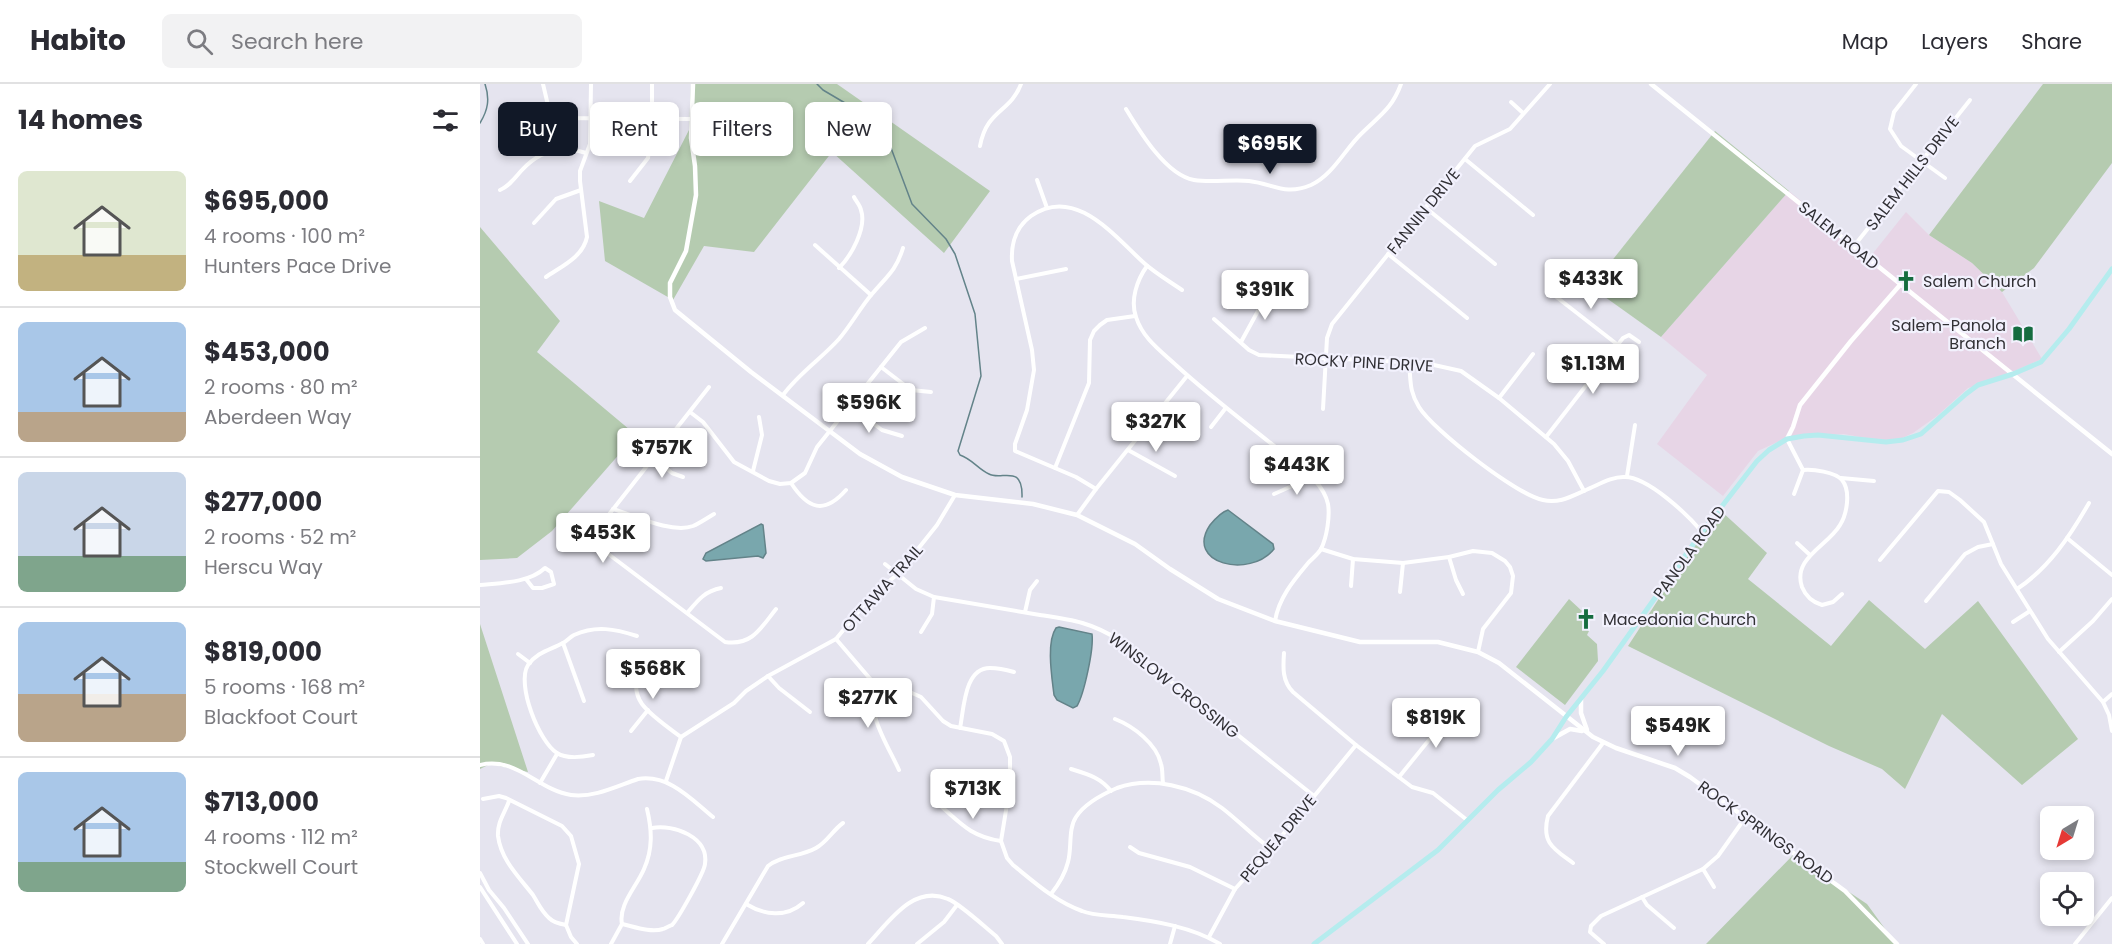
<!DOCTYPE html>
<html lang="en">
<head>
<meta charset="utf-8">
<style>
  :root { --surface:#fff; --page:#f2f2f3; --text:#2b2b33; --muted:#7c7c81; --line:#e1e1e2; --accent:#111827 }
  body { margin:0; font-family:Poppins,sans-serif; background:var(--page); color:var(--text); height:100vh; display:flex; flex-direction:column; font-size:22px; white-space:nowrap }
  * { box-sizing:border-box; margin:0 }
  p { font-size:20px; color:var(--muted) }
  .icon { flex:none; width:33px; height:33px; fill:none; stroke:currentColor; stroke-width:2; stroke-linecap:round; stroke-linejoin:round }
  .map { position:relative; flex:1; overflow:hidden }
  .panel { display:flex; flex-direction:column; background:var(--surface); width:480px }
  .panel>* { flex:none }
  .banner { position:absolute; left:18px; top:18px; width:570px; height:54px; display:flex; gap:12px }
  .needle { width:39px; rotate:218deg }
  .buttons { position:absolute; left:1560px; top:722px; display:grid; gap:12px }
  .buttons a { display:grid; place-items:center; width:54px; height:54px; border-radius:9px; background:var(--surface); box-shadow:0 3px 9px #0003; font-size:30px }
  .price { position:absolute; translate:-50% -51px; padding:0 14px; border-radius:6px; background:#fff; color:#222; font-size:20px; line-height:39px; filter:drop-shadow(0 2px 3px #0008) }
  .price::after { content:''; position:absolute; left:50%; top:36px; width:18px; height:14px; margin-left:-9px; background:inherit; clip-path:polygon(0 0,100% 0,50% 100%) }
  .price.on { background:var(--accent); color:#fff }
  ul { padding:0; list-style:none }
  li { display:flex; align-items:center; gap:18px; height:150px; padding:0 18px }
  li+li { border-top:2px solid var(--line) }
  li span { display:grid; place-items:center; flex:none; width:168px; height:120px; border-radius:9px; color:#555 }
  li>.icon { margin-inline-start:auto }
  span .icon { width:72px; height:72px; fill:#fffc; stroke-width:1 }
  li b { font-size:26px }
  h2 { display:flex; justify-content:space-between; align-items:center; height:72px; padding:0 18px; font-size:26px }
  .pill { padding:0 21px; border-radius:9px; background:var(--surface); box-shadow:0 3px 9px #0003; font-size:21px; line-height:54px }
  .pill.on { background:var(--accent); color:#fff }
  header { display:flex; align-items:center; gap:36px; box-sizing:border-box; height:84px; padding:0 30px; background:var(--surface); border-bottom:2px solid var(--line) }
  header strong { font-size:28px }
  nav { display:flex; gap:33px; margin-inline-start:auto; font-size:21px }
  .search { width:420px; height:54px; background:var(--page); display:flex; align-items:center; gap:15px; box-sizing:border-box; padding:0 21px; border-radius:9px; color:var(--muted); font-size:22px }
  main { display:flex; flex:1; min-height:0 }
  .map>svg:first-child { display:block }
</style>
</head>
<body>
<header>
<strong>Habito</strong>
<div class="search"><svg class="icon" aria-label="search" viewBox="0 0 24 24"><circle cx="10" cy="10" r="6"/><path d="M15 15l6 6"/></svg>Search here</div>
<nav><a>Map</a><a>Layers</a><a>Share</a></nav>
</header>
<main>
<section class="panel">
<h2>14 homes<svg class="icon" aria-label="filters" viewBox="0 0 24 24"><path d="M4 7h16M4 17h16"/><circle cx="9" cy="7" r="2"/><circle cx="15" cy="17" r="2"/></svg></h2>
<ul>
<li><span style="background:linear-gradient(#dfe7d0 70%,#c2b280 0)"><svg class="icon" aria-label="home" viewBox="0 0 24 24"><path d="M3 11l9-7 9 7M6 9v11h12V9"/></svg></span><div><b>$695,000</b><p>4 rooms · 100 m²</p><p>Hunters Pace Drive</p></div></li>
<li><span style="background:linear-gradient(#a9c7e8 75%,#b9a48a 0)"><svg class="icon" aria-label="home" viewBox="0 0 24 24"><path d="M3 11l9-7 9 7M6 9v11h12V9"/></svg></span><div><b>$453,000</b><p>2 rooms · 80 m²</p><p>Aberdeen Way</p></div></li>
<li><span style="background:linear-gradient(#c9d6e8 70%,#7fa58c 0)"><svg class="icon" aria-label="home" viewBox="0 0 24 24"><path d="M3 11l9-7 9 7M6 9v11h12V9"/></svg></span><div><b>$277,000</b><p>2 rooms · 52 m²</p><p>Herscu Way</p></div></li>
<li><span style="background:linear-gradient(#a9c7e8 60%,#b9a48a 0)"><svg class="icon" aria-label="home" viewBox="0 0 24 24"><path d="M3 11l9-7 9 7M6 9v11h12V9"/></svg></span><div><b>$819,000</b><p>5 rooms · 168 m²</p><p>Blackfoot Court</p></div></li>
<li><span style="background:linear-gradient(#a9c7e8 75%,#7fa58c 0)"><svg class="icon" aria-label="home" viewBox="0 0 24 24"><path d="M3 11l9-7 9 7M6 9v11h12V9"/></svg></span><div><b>$713,000</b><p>4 rooms · 112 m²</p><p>Stockwell Court</p></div></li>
</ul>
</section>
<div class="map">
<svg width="1632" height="860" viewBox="0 0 1632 860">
  <rect width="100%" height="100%" fill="#e5e4ef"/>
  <path fill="#e7d5e6" d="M1309,107L1390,173L1426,128L1449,151L1492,179L1522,208L1562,275L1504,300L1488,304L1457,332L1433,349L1412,359L1364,350L1304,355L1278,367L1243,412L1177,360L1227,291L1181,253Z"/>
  <g fill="#b5cbb0">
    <path d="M211,0H357L510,107L464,169L352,68L274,168L224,162L193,216L125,177L119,117L164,134L209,46Z"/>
    <path d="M1563,0H1632V79L1554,184L1522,208L1492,179L1449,151Z"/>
    <path d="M1235,47L1309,107L1181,253L1111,203Z"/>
    <path d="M0,143L80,237L57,268L156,351L72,447L37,474L0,476Z"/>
    <path d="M1241,427L1287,469L1268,495L1351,562L1389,516L1445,565L1498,517L1598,655L1542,701L1462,630L1425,705L1402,685L1349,662L1148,562L1223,447Z"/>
    <path d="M1089,515L1102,527L1098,532L1105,539L1103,542L1109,547L1107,551L1117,560L1118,577L1085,621L1036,583Z"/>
    <path d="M0,540L48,688L10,680L0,685Z"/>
    <path d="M1315,769L1340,783L1360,802L1387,820L1416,860H1226Z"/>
  </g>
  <g fill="#79a7ad" stroke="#638389" stroke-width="1.5">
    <path d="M748,426L793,460L794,465C770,495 704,480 730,441C735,435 741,428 748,426Z"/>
    <path d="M281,440L283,441L286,469L283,474L278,472L226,477L223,475L226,469Z"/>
    <path d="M579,543L612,550C614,565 604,610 597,622L593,624L577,616L574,611C572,594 566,558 576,544Z"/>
  </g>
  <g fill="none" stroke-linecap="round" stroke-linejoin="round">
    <g stroke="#638389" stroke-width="1.5">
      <path d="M337,0L343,6L382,29L399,44L411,64L432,120L466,155L475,170L495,230L501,292L478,367L480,371C492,375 498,385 509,390C521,397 543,379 542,413"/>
      <path d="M0,39C8,26 10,15 5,0"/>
    </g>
    <g stroke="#fff" stroke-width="4">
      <path d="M63,0L71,34L210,35"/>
      <path d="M1436,0L1414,28L1410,45L1421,62L1465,94"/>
      <path d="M1031,18L1043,29"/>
      <path d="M646,25C660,48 686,91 714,96C732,99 751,95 769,97C794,100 805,112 831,101C853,91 865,65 882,49C899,32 912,25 921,0"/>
      <path d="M500,62C507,25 530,29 541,0"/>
      <path d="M985,75L1053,131"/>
      <path d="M557,96L567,124"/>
      <path d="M150,97L168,74L172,35V0"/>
      <path d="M20,106C29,102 34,95 41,87C59,67 81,61 106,69"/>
      <path d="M946,124L1015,180"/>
      <path d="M54,139L76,115L101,106"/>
      <path d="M335,161L391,211"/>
      <path d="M1374,162L1490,16"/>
      <path d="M908,170L987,234"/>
      <path d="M667,182C657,196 650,216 656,233C663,255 681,267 697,282C731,313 767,340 803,369C819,383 843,397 848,420C850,432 847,453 841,465C839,469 833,474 829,478C814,496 799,513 795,537"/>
      <path d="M359,184C371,172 387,144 381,126C380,121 376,117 374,113"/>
      <path d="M66,193C82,182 103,173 107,153L100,97V87L110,60L111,0"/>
      <path d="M536,195L586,185"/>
      <path d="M1070,208L1138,261"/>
      <path d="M734,235L769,266L779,271L945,279L981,287L1019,314L1074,360L1088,377L1104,407"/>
      <path d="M761,258L790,205"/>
      <path d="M929,279C931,297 929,307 939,323C953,346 1037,411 1063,416C1079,420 1092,412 1106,406C1118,401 1133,392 1145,393C1168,393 1208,431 1222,448"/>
      <path d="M401,283L431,306L451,308"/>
      <path d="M229,303L123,438L120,454L127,469L245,558C272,562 281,544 296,525"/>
      <path d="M303,311C319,289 341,275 359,255C371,241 380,224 392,210C406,193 416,187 423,164"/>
      <path d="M1019,314L1053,270"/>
      <path d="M370,322L402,346L422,352"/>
      <path d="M843,325L847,254L852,240L995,62L1030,45L1070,0"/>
      <path d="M210,328L223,338L254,378L289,397L300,400L311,399L325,389L337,363L421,258L445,244"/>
      <path d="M731,343L745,325"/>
      <path d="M1066,353L1143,254L1149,251L1159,258"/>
      <path d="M1307,355L1323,386"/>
      <path d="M648,366L695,392"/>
      <path d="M174,374L192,389L203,393"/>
      <path d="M575,384L609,299L610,256L614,247L620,241L627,236L655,232"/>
      <path d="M1323,386C1333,385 1355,388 1362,396C1371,407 1367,430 1360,441C1348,462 1312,474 1322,503C1326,513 1332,518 1342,521L1353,518L1362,510"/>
      <path d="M273,387L282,351L279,333"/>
      <path d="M1147,392L1155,341"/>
      <path d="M1361,394L1394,397"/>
      <path d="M311,399C328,425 344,431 366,406"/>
      <path d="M616,405L596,393L535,367V360L547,326L554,286L552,266L532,177C531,159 536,143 551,132C595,101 634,152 664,179C675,189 689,197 702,206"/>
      <path d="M794,410L812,402L827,389"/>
      <path d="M1314,410L1323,386"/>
      <path d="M133,425C153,431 192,450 213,442C220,439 227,434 234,430"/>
      <path d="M597,431L616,405L707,292"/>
      <path d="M1587,454L1632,491"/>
      <path d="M1317,459L1330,471"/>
      <path d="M841,465L873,475L923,479L969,473L993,467L1012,469L1025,477L1030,483L1033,492L1031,509L1003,545L998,568"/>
      <path d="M969,473L976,496L983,510"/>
      <path d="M1400,476L1458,407L1469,408L1480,416L1504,438L1521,480L1568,555L1623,618L1629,631L1632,647"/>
      <path d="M405,480L436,505L454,513C490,519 525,525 560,531C593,536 610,538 639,556L834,712"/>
      <path d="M0,501C21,499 49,499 65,484L71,488L74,500L62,504H53L46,495"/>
      <path d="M871,502L873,475"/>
      <path d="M1537,505C1569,484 1590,452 1609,419"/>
      <path d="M920,508L923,479"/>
      <path d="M1446,517L1485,470L1498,463L1513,460"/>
      <path d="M208,528C218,516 225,507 241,504"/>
      <path d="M545,528L550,506L557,497"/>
      <path d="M1533,538L1550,527"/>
      <path d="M441,548L452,530L454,513"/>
      <path d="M356,555L398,604L432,609L441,613L463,637L471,642L512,650L524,657L530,673V702L521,757L527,774L533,781C554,798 576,818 602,827C614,832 630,831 643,833C675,837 712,843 740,860"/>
      <path d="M83,559L104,617"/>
      <path d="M1579,568L1613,537L1632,515"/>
      <path d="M804,569C803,583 802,597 813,608L876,661L932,703L953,709L987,736"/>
      <path d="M38,570L50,579"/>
      <path d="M190,580C162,566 147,599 162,620C171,632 189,644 201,653"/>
      <path d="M288,592L299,604L330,628"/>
      <path d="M398,604C382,624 410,665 419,686"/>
      <path d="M1623,618L1632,610"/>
      <path d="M635,635C653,642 677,660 681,680C683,686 682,693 683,699"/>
      <path d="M480,644C484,625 484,584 510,584C518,584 527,586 534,588"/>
      <path d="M151,647L168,626"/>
      <path d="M113,671C103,673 86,675 77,669C59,658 36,600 48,581C57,568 70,566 83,559C87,557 90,553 94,551C116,541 135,545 157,552"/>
      <path d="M0,681C36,672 58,706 91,711C114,714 137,702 158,695C189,690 211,715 233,733"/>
      <path d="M591,685C607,690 620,693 631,707"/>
      <path d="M919,693L953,651L955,640L949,630"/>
      <path d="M186,697L201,653L254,619L266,607L288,592L356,555L393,510L418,490L457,441L475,411"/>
      <path d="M60,699L77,670"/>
      <path d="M3,715L19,712L26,714L82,742L91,752L99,780L86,841L91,853L97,860"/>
      <path d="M29,717C25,729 17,738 18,752C21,776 39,793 53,811C58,819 61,827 69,834C73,838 80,840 86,841"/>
      <path d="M462,723C482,741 493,753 521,757"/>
      <path d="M650,763L659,769L710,783L755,805"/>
      <path d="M1093,779C1074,765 1061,759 1068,732L1123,659"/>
      <path d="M1223,785L1234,803"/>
      <path d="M0,789L9,806L24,824L48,860"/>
      <path d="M0,803L37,860"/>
      <path d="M571,810C579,800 585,790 588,778C592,764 588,745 596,733C605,719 623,710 637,704C671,692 713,702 742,724C759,737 774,753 791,765"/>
      <path d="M1162,813L1167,821L1194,844"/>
      <path d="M266,820C284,831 306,834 323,819"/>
      <path d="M142,840C155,843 171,849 183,845C184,845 191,841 192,841C198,835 224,789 225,780C229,753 194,740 172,744"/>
      <path d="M729,853L755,805L791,765L876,661"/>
      <path d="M0,855L3,860"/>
      <path d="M131,860L142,840C138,821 157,802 164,785C173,765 172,746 167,725"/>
      <path d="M242,860L288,782C302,771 320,773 336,764C347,758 353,746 363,739"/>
      <path d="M388,860C409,838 433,800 468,815C479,819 506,844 516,852L522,860"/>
      <path d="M437,860L464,838L477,821"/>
      <path d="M690,860L695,842"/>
      <path d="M1124,860L1110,848L1111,842L1121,832L1223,785L1238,772L1265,734"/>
      <path d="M1595,860L1632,814"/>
    </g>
    <g stroke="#fff" stroke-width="4.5">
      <path d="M213,0L211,54L215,82L216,111L206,167L190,199V213L195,226L271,288L380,370L422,393L475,411L553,420L597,431L655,460L690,485L738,515L795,537L880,558H958L998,568L1019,579L1113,653L1136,664L1195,684L1210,693L1365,807L1417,860"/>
      <path d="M1171,0L1632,370"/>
      <path d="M1307,355L1313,343L1320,321L1371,257L1420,201"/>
      <path d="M1101,615V629L1107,646"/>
      <path d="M1072,655L1090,645L1102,647"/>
    </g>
    <path stroke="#b5ecee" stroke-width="5" d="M834,860L958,766L1018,706L1051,678L1072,655L1086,633L1123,587L1222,448L1277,377L1289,366L1307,355L1324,352L1338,351L1406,358L1423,356L1441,350L1486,310L1498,301L1533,290L1561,278L1589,245L1632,185"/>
  </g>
  <defs>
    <g id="church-bare" transform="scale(1.62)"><path d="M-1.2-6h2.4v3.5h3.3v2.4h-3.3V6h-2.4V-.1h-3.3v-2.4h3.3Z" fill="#156c3f" stroke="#f2f1fd" stroke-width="2.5" paint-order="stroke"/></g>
    <g id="library-bare" transform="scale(1.62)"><path d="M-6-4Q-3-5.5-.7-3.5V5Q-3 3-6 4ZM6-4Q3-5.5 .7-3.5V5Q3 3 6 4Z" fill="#156c3f" stroke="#f2f1fd" stroke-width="2.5" paint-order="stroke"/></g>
  </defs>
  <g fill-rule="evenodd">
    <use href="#church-bare" x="1426" y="197"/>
    <use href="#library-bare" x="1543" y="250"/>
    <use href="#church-bare" x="1106" y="535"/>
  </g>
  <g text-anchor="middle" stroke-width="4.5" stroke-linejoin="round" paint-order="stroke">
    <g font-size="16" fill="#313035" stroke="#f2f1fd">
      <text transform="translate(1432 89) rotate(-52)" y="6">SALEM HILLS DRIVE</text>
      <text transform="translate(943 127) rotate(-51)" y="6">FANNIN DRIVE</text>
      <text transform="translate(1359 151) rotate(39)" y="6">SALEM ROAD</text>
      <text transform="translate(884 278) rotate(3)" y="6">ROCKY PINE DRIVE</text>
      <text transform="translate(1209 468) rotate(-54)" y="6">PANOLA ROAD</text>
      <text transform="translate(402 504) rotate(-48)" y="6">OTTAWA TRAIL</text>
      <text transform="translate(694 601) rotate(38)" y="6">WINSLOW CROSSING</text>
      <text transform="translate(1286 748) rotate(36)" y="6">ROCK SPRINGS ROAD</text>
      <text transform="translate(798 754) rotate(-50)" y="6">PEQUEA DRIVE</text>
    </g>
    <g font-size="16" fill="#313035" stroke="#f2f1fd" text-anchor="start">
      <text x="1443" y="203">Salem Church</text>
      <text x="1526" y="247" text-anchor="end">Salem-Panola<tspan x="1526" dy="18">Branch</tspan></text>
      <text x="1123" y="541">Macedonia Church</text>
    </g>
  </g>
</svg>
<div class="buttons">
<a><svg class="needle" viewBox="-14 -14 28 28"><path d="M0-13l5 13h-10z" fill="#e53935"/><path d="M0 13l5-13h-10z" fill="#7c7c81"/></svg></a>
<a><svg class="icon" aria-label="locate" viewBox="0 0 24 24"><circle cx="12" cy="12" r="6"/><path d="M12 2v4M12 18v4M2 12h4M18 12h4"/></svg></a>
</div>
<b class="price on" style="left:790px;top:91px">$695K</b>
<b class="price" style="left:1111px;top:226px">$433K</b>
<b class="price" style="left:785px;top:237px">$391K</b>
<b class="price" style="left:1113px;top:311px">$1.13M</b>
<b class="price" style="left:389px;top:350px">$596K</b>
<b class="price" style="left:676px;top:369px">$327K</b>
<b class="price" style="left:182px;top:395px">$757K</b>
<b class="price" style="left:817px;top:412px">$443K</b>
<b class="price" style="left:123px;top:480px">$453K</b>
<b class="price" style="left:173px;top:616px">$568K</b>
<b class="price" style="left:388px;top:645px">$277K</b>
<b class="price" style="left:956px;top:665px">$819K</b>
<b class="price" style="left:1198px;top:673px">$549K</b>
<b class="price" style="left:493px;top:736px">$713K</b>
<div class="banner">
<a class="pill on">Buy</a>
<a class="pill">Rent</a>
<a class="pill">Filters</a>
<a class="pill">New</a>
</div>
</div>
</main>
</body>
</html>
